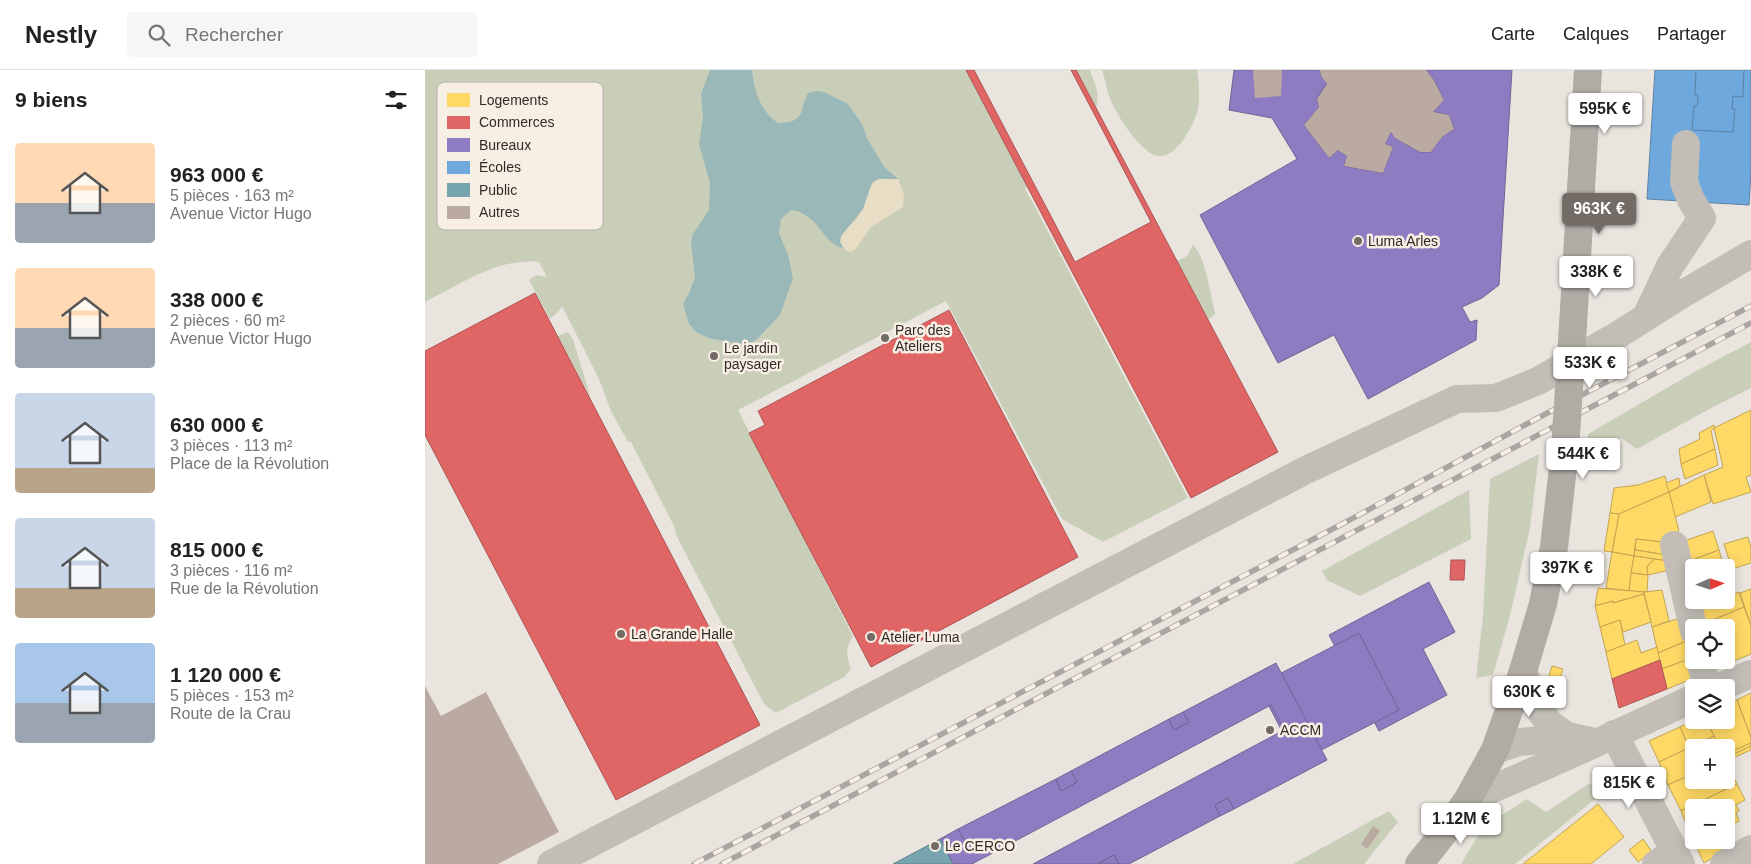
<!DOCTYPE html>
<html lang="fr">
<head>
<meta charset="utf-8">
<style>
  :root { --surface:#fff; --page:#f6f6f6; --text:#222; --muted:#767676; --line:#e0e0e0; --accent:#726b66 }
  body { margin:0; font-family:Helvetica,sans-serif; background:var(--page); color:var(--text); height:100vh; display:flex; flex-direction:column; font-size:19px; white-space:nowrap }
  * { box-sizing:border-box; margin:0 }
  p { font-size:16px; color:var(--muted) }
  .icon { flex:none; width:28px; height:28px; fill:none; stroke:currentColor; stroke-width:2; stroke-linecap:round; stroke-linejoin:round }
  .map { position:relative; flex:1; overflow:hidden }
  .sheet { display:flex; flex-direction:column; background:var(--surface); width:425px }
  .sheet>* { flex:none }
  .needle { width:32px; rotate:87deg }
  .controls { position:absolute; left:1260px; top:489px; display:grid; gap:10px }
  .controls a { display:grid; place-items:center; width:50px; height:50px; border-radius:5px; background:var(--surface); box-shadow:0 2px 12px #0003; font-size:25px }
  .price { position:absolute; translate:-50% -42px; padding:0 11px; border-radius:5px; background:#fff; color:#222; font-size:16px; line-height:32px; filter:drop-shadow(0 1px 2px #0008) }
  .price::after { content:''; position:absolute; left:50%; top:30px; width:15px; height:11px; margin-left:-8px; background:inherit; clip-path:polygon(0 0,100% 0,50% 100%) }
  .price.on { background:var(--accent); color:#fff }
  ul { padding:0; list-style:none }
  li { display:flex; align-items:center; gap:15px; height:125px; padding:0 15px }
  li span { display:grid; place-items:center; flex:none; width:140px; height:100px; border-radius:5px; color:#555 }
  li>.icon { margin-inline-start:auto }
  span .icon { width:60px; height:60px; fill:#fffc; stroke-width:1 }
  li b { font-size:21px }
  h2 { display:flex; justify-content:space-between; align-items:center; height:60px; padding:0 15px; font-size:21px }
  header { display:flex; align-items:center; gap:30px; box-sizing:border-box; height:70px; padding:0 25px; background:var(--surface); border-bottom:1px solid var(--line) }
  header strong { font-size:24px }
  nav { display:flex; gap:28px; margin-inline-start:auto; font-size:18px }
  .search { width:350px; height:45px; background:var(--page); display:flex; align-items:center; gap:12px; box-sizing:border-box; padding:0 18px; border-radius:5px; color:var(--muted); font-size:19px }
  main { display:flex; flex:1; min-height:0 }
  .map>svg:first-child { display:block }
</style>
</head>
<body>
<header>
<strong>Nestly</strong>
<div class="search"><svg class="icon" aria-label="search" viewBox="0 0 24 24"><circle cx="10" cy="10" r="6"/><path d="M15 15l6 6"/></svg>Rechercher</div>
<nav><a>Carte</a><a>Calques</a><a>Partager</a></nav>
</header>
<main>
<section class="sheet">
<h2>9 biens<svg class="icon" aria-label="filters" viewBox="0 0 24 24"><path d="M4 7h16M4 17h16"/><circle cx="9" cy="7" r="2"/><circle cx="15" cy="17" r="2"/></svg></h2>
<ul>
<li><span style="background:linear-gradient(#ffd9b3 60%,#9aa5b1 0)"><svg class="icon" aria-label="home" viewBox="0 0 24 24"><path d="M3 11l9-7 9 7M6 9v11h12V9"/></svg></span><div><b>963 000 €</b><p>5 pièces · 163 m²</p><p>Avenue Victor Hugo</p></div></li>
<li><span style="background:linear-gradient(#ffd9b3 60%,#9aa5b1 0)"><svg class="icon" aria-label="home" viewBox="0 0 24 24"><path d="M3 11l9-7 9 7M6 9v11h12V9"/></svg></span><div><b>338 000 €</b><p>2 pièces · 60 m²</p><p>Avenue Victor Hugo</p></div></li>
<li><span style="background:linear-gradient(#c9d6e8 75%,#b9a48a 0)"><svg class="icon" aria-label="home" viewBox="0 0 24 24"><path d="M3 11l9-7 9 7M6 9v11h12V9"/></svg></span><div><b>630 000 €</b><p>3 pièces · 113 m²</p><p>Place de la Révolution</p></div></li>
<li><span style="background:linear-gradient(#c9d6e8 70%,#b9a48a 0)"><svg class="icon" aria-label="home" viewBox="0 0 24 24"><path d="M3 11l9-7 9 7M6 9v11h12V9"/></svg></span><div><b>815 000 €</b><p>3 pièces · 116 m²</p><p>Rue de la Révolution</p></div></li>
<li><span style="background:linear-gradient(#a9c7e8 60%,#9aa5b1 0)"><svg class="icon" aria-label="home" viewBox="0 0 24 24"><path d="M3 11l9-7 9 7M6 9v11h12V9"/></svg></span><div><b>1 120 000 €</b><p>5 pièces · 153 m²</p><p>Route de la Crau</p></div></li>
</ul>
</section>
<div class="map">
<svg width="1326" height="794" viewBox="0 0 1326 794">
  <rect width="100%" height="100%" fill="#e9e4de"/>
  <g fill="#c9ceb9">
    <path d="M0,0H541L603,117L600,119L607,131L763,428L678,472L637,449L521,231L313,340L428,566C420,581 421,583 426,599L419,607L351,643L339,634L251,465L250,458L206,372H203L186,341L174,309L137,236L133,242L125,249L104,210L111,205L122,207L114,192C84,189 58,201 32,215C21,221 10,226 0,232Z"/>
    <path d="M651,0H665C669,12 676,24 671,37Z"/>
    <path d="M677,0H772C774,13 775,26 773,38C770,55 748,96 727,84C711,75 690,43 684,26C681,18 680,8 677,0Z"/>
    <path d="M768,175C780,185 786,227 790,243L789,245L783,250L752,191L762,186Z"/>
    <path d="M143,262L148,270L166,328L133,266Z"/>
    <path d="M1326,272V318L1286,338L1212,379L1196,368L1182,372L1162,383L1163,364L1271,301Z"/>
    <path d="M1114,384L1105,458L1085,545L1068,605L1051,608L1058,546L1065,409Z"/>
    <path d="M1044,420L1046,469L935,526L902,510L897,501Z"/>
    <path d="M1165,713L1175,725L1090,794H1036L1051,769L1069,750L1102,729L1121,742Z"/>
    <path d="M964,741L973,752L939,794H868Z"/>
  </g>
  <path fill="#e8ddc5" d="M465,108L473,109L479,123L478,137L446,157L430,180L426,182L421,181L415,172C417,158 426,157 433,147C440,137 440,119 450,111C454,108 460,109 465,108Z"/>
  <path fill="#9bb8b9" d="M285,0H327C329,20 335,41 353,53C382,52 373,42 383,23L391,21L399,22L423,34L437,54L442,68L460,98L473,109H453L447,113L438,139L416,166L415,172L418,178C397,174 395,144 366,140L356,149L354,163L363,185L368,208L355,245L331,270L324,274L311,273L283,268L271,262L264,254L258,234L264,223L270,208L266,172L268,164L284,140L285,113L274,74L278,48L276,24Z"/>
  <g fill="#ffd966" stroke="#c2a453">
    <path d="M1326,340V405L1321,407L1326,422L1288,434L1279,405L1298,397L1289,358Z"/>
    <path d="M1289,355V358L1286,361L1290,379L1256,394L1254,379L1275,369L1274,363Z"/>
    <path d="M1290,379L1293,395L1260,409L1256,394Z"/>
    <path d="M1279,405L1286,432L1250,447L1244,422Z"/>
    <path d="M1240,406L1244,422L1194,444L1185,443L1189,418L1213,415Z"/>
    <path d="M1254,408L1255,416L1244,422L1241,413Z"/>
    <path d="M1244,422L1254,461L1237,467L1238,472L1211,469L1209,486L1187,482L1194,444Z"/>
    <path d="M1185,443L1194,444L1187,482L1179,481Z"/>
    <path d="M1288,461L1294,480L1262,492L1256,472Z"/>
    <path d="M1323,467L1326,478V493L1307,499L1299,474Z"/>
    <path d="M1211,469L1238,472L1242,485L1210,480Z"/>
    <path d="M1210,480L1242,485L1243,491L1209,486Z"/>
    <path d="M1294,480L1299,498H1269V518L1262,492Z"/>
    <path d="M1187,482L1209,486L1204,521L1181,518Z"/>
    <path d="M1209,486L1230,489L1227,491L1222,497L1223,505L1206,503Z"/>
    <path d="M1230,489L1243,491L1245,500L1223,505L1222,497L1227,491Z"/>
    <path d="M1206,503L1223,505L1222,522L1204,521Z"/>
    <path d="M1302,506L1307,525L1314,522L1319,537L1278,554L1272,530H1301Z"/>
    <path d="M1173,518L1219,522V524L1188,533V531L1170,536Z"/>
    <path d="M1326,519V556L1315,523Z"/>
    <path d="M1237,520L1244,551L1227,557L1219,522Z"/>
    <path d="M1219,524L1226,552L1198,562L1195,550L1175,557L1170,536L1188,531V533Z"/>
    <path d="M1319,537L1326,556V584L1289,599L1287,590H1301V558H1279L1278,554Z"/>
    <path d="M1258,547L1264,570L1233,583L1227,557Z"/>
    <path d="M1195,550L1200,575L1181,582L1175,557Z"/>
    <path d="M1212,570L1216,583L1232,577L1235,590L1187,609L1181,582Z"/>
    <path d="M1264,570L1269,587L1237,599L1233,583Z"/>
    <path d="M1269,587L1274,606L1242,619L1237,599Z"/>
    <path d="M1127,596L1138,599L1132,618L1121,615Z"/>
    <path d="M1326,623V668L1312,630Z"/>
    <path d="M1312,630L1326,668V673L1301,684V678H1295L1281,650H1301V635Z"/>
    <path d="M1270,650H1281L1289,666L1264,678L1255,657Z"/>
    <path d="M1255,657L1264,678L1234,692L1224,671Z"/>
    <path d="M1289,666L1295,678H1269V703L1243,715L1234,692Z"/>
    <path d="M1326,673V676L1301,688V684Z"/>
    <path d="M1326,676V680L1301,691V688Z"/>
    <path d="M1305,700L1312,714L1256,741L1243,715L1269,703V710H1279L1280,712L1284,710H1301V702Z"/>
    <path d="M1312,714L1320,730L1301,740V738H1269V756L1263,759L1256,741Z"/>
    <path d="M1173,734L1199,767L1166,794H1098Z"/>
    <path d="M1311,735L1314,741L1311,743L1314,751L1301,758V740Z"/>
    <path d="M1306,755L1309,761L1301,765V758Z"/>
    <path d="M1269,756V770H1277L1270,774L1263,759Z"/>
    <path d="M1301,766L1306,777L1279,793L1270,774L1277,770H1301Z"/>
    <path d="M1218,769L1227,782L1213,792L1204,780Z"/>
  </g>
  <g fill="#e06666" stroke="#ac5453">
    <path d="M541,0H549L650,192L726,152L646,0H651L853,382L766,428Z"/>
    <path d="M857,0H1066L1068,31L1059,62L1043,90L1030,102L1015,113L998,120L967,127L934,124L905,111L880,90L863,62L855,31Z"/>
    <path d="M1043,90L1067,129L1022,158L998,120L1015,113L1030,102Z"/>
    <path d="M110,223L335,655L191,730L0,365V281Z"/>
    <path d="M524,240L653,487L446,597L324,363L340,355L333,341Z"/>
    <path d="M1026,490H1040L1039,510H1025Z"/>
    <path d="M1235,590L1242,619L1194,638L1187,609Z"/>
  </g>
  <g fill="#8e7cc3" stroke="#726394">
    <path d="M809,0H1087L1074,215L1057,228L1037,237L1045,252L1052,250L1051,270L943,329L909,265L853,293L775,145L872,89L847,48L804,40Z"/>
    <path d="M895,0H906L907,6L902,14L896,6Z"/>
    <path d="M906,0H986L996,8L994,20L987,33L979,39L956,40L946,58L924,49L925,46L918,42L916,44L893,26L907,6Z"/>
    <path d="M986,0H1001L1008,9L1019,30L1008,42L1024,45L1029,59L1017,67L1006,82H995L970,68L962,56L964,47L956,40L979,39L987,33L994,20L996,8Z"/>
    <path d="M893,27L916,44L918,42L925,46L924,49L946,58L956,40L964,47L962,56L966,62L960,74L968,77L958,103L919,96L922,86L913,80L904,88L879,55L894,37L892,29Z"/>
    <path d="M1004,512L1030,562L998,579L1022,625L954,661L904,565Z"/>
    <path d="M934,563L974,640L873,692L833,615Z"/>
    <path d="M851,593L902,690L809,739L803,728L790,735L795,746L704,794H694L689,785L673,794H608L859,660L846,635L547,794H528L523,783L541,774L533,759L631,709L636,721L652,712L646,701L744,649L749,660L764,652L758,642Z"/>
    <path d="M758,642L764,652L749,660L744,649Z"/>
    <path d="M646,701L652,712L636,721L631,709Z"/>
    <path d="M803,728L809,739L795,746L790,735Z"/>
    <path d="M533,759L541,774L523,783L515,769Z"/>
    <path d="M689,785L694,794H673Z"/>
  </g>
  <g fill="#6fa8dc" stroke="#5d82a5">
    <path d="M1230,0H1326V102L1324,135L1222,129Z"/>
    <path d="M1271,0H1319L1318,27L1308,26L1307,39H1310L1308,62L1267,60L1269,36H1272L1273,31V25H1270Z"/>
  </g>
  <path fill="#76a5af" stroke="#628086" d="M515,769L528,794H468Z"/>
  <g fill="#bbaaa1">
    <path d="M828,0H857L856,26L830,28Z"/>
    <path d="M895,0H1001L1008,9L1019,30L1008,42L1024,45L1029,59L1017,67L1006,82H995L970,68L966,62L960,74L968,77L958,103L919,96L922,86L913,80L904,88L879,55L894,37L892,29L902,14L896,6Z"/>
    <path d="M0,616L16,646L61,622L134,762L73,794H0Z"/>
    <path d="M948,756L955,761L942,779L936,774Z"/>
  </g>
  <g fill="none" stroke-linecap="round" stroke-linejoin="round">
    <g stroke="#c2bdb7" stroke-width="28">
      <path d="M1221,247L1245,196L1277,148L1266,130L1259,112L1261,74"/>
      <path d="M1249,475L1269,561"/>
      <path d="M1275,590L1282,618"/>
      <path d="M1098,601L1114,639L1124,653L1142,666"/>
      <path d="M1293,618L1326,604"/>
      <path d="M1189,664L1256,794"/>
      <path d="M1070,680L1094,672L1120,670L1142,666L1170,672"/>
      <path d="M1043,729C1119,698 1194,663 1269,628"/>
      <path d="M126,794L881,400L1032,329L1071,328L1113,311L1188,268L1261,222L1326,184"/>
      <path d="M1231,794L1250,781"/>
      <path d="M1299,794L1326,779"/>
    </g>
    <g stroke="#b1aba6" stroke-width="28">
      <path d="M1148,255L1163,0"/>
      <path d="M994,794L1022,759L1043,729L1070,680L1098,601L1118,534L1129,477L1140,380"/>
    </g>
    <g stroke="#aaa5a1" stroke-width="5.5">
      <g id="rail">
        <path d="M269,794L919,453L1111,349L1326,236"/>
        <path d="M297,794L1326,253"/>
      </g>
    </g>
    <use href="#rail" stroke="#f7efe4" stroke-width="4" stroke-dasharray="11" stroke-linecap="butt"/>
    <path stroke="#b1aba6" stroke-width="28" d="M1140,380L1148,255"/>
  </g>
  <g fill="#726b66" stroke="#f7efe4" stroke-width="2">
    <circle cx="933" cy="171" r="5"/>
    <circle cx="460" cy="268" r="5"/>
    <circle cx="289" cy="286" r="5"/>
    <circle cx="196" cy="564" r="5"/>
    <circle cx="446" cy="567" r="5"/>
    <circle cx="845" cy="660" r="5"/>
    <circle cx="510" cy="776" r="5"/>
  </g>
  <g text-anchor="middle" stroke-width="5" stroke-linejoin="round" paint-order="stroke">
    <g font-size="14" fill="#322a26" stroke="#f7efe4" text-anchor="start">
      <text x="943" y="176">Luma Arles</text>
      <text x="470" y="265">Parc des<tspan x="470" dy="16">Ateliers</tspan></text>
      <text x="299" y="283">Le jardin<tspan x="299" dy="16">paysager</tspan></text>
      <text x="206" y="569">La Grande Halle</text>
      <text x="456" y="572">Atelier Luma</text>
      <text x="855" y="665">ACCM</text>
      <text x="520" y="781">Le CERCO</text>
    </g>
  </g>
  <rect x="12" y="12" width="166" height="148" rx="8" fill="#f7efe4" stroke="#bcb4ab" stroke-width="1"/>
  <rect x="22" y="23" width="23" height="14" fill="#ffd966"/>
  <rect x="22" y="46" width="23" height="13" fill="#e06666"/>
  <rect x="22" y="68" width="23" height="14" fill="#8e7cc3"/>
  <rect x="22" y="91" width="23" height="13" fill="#6fa8dc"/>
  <rect x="22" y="113" width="23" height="14" fill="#76a5af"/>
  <rect x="22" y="136" width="23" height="13" fill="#bbaaa1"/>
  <g font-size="14" fill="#322a26">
    <text x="54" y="35">Logements</text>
    <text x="54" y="57">Commerces</text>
    <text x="54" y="80">Bureaux</text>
    <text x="54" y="102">Écoles</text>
    <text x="54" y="125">Public</text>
    <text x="54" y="147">Autres</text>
  </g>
</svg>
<div class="controls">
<a><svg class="needle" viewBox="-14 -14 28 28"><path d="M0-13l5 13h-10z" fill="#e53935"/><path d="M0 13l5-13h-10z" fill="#767676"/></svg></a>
<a><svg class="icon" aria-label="locate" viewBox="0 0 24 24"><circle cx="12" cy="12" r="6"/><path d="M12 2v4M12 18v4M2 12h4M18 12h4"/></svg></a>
<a><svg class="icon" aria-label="layers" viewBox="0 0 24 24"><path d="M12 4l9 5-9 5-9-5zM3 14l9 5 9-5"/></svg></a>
<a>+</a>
<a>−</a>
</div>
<b class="price" style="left:1180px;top:65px">595K €</b>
<b class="price on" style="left:1174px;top:165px">963K €</b>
<b class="price" style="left:1171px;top:228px">338K €</b>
<b class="price" style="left:1165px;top:319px">533K €</b>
<b class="price" style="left:1158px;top:410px">544K €</b>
<b class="price" style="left:1142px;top:524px">397K €</b>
<b class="price" style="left:1104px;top:648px">630K €</b>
<b class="price" style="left:1204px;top:739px">815K €</b>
<b class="price" style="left:1036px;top:775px">1.12M €</b>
</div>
</main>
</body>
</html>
